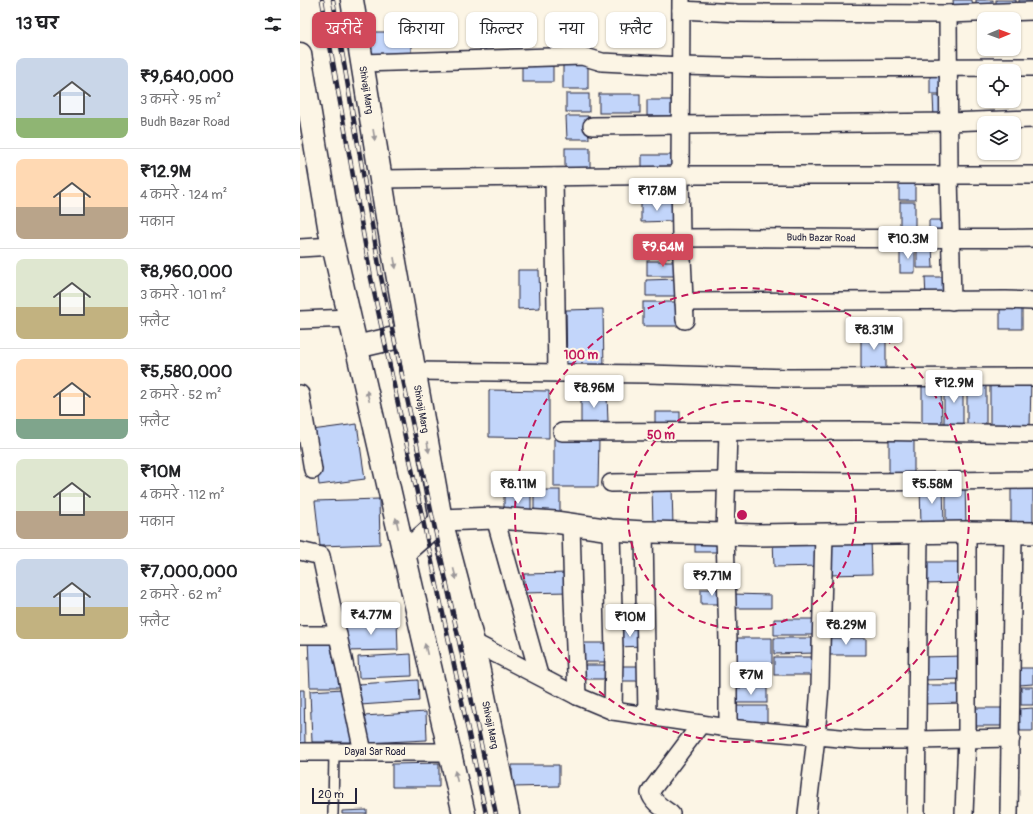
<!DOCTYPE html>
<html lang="hi">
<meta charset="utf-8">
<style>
:root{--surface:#fff;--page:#f6f6f6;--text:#202124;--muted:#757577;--line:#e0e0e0;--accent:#d1495b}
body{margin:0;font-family:Pangolin,"Playpen Sans Deva",sans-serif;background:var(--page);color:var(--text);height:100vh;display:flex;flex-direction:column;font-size:15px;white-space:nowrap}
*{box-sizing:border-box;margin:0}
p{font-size:13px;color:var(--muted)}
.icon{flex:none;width:22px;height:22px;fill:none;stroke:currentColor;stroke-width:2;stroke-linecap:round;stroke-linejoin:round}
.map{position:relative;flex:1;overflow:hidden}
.sheet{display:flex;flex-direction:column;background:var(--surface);width:300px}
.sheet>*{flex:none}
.banner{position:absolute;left:12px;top:12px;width:380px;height:36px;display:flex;gap:8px}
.needle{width:26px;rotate:89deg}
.tools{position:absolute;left:677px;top:12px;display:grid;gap:8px}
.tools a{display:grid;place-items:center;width:44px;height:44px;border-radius:8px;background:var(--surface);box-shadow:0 1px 3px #0004;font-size:20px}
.scale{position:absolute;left:12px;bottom:10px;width:45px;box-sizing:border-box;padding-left:4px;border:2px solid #22223b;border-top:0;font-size:11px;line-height:14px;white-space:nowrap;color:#22223b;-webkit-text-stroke:3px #fcf5e5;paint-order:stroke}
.price{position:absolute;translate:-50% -34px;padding:0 9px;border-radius:4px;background:#fff;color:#222;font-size:13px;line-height:26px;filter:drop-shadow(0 1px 2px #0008)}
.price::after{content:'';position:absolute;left:50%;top:24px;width:12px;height:9px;margin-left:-6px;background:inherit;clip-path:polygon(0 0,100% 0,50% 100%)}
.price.on{background:var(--accent);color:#fff}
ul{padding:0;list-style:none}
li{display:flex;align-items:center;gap:12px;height:100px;padding:0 16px}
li+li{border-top:1px solid var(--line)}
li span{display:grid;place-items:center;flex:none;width:112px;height:80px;border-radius:8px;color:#555}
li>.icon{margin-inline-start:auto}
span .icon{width:48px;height:48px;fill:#fffc;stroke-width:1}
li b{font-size:17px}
h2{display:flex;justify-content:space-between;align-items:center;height:48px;padding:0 16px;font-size:17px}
.chip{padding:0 14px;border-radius:8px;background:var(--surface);box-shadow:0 1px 3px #0004;font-size:14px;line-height:36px}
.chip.on{background:var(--accent);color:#fff}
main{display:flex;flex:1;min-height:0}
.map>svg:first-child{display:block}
</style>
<main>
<section class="sheet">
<h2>13 घर<svg class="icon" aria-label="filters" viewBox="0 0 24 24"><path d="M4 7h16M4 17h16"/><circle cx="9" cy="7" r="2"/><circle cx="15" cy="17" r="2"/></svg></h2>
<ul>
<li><span style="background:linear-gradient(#c9d6e8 75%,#8fb573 0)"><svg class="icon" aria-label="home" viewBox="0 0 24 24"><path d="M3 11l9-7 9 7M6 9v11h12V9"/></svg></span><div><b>₹9,640,000</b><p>3 कमरे · 95 m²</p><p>Budh Bazar Road</p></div></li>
<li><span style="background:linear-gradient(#ffd9b3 60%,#b9a48a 0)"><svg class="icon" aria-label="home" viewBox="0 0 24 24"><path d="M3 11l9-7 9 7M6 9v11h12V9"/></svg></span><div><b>₹12.9M</b><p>4 कमरे · 124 m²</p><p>मकान</p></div></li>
<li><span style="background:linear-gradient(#dfe7d0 60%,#c2b280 0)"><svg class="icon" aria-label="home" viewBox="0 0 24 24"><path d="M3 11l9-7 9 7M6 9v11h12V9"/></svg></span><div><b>₹8,960,000</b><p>3 कमरे · 101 m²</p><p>फ़्लैट</p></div></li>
<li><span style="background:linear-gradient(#ffd9b3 75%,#7fa58c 0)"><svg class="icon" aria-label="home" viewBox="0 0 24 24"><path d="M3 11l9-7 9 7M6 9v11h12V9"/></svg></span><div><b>₹5,580,000</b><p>2 कमरे · 52 m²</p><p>फ़्लैट</p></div></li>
<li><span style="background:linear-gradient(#dfe7d0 65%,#b9a48a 0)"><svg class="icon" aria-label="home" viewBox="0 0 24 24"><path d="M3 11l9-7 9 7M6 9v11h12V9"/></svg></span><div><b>₹10M</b><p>4 कमरे · 112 m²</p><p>मकान</p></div></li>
<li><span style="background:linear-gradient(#c9d6e8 60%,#c2b280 0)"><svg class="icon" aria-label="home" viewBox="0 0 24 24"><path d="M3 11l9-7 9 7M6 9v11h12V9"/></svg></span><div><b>₹7,000,000</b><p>2 कमरे · 62 m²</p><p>फ़्लैट</p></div></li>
</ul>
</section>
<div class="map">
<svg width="733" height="814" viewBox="0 0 733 814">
<rect width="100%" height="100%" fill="#fcf5e5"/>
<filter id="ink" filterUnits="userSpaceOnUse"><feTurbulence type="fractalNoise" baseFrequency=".025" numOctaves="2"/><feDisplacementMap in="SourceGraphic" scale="8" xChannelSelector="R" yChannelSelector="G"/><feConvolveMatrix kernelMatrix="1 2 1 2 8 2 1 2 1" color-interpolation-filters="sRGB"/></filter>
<g filter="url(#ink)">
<g fill="#c2d5fa" stroke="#22223b">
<path d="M653,0H672L673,11H654Z"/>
<rect x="676" y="0" width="17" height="9"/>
<rect x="696" y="0" width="20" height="11"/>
<rect x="719" y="0" width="14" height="10"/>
<rect x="65" y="32" width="46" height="24"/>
<rect x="222" y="63" width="31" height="19"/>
<rect x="263" y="64" width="25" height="25"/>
<rect x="630" y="73" width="15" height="21"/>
<rect x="266" y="94" width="23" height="18"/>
<rect x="299" y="94" width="41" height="19"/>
<path d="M633,96H648V118H634Z"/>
<rect x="347" y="100" width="29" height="16"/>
<path d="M266,116H288L289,139H267Z"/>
<rect x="265" y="148" width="25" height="27"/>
<rect x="342" y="155" width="34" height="19"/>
<rect x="599" y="177" width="16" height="23"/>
<rect x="342" y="178" width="34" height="14"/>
<path d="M373,201V221L341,222V202Z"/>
<rect x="600" y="202" width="15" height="32"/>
<path d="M629,220H647L648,233H629Z"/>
<path d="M378,239L379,257H349V240Z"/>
<path d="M617,244H632L633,268H617Z"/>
<rect x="600" y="246" width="15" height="27"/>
<rect x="347" y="261" width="32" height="15"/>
<path d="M218,270H239L240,308L218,309Z"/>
<path d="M625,277H649L650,298H626Z"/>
<path d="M377,279V296H346V280Z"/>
<rect x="343" y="302" width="36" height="24"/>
<rect x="700" y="306" width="22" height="23"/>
<path d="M303,309L304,370L267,371L266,310Z"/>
<rect x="561" y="332" width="25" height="38"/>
<path d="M690,379H731L730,428H690Z"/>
<rect x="644" y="382" width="19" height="44"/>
<rect x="667" y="382" width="19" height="44"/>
<path d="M622,383H641L642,427H622Z"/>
<path d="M189,390L249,391V438L189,437Z"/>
<path d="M281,396H307L308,422L281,423Z"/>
<rect x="355" y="412" width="25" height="18"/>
<path d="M57,424L65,479L19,485L12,430Z"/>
<path d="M614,437V477L589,478V438Z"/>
<path d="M254,439H299L298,487H254Z"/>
<path d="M646,484H665L666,526H646Z"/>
<path d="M733,484V526H711V485Z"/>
<path d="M620,485H643L644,525H621Z"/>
<path d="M352,486H372L373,527H353Z"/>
<rect x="234" y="490" width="26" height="26"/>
<rect x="204" y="494" width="27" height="22"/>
<path d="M79,499L80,544L20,546L15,501Z"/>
<rect x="395" y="537" width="29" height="15"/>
<path d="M473,539H521V566L474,567Z"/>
<path d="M571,539L572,574L529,575L528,540Z"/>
<path d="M619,562H667V583L619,584Z"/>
<path d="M423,567V585H400V568Z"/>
<path d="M268,573V592L224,593V574Z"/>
<path d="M401,589H423L424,604H401Z"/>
<path d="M432,594L471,595V608H432Z"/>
<rect x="317" y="604" width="26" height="15"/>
<path d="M474,619H516L517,635H474Z"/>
<path d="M97,620L98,650L44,651V621Z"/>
<path d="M316,629H344V646L316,647Z"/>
<path d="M434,638H472V664H433Z"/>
<path d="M474,638H517V653L474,654Z"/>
<path d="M526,638H566V655H527Z"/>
<path d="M8,639H29L40,687H10Z"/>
<path d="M278,643H311L312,662H278Z"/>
<path d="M111,654L112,676L59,678L58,657Z"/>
<path d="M664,656V679L622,680V657Z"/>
<rect x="474" y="657" width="42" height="18"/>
<path d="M278,665H309L310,679H278Z"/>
<rect x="315" y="666" width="30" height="15"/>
<path d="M719,668H733V684L719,685Z"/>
<path d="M118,680L119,701L60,705L59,684Z"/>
<path d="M621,685H664V703L622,704Z"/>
<rect x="721" y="687" width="12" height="18"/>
<rect x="435" y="688" width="32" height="15"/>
<path d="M43,689L56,742H12L10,691Z"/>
<path d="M0,690H4L5,743H0Z"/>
<path d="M434,706H467V723L435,724Z"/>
<path d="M672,708H706V726H673Z"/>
<path d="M733,708V731H720L719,709Z"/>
<path d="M126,712L127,740L65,743L64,716Z"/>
<path d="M139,763V787H92V764Z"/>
<path d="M212,765H259V786L212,787Z"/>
<path d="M67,810V814H42V811Z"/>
</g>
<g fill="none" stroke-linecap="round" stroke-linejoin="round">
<defs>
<path id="service" d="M33,814L34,752"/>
<g id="minor">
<path d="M381,0L380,175L381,238L385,320"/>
<path d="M381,10L437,13L648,14L733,11"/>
<path d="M648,14L649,175L652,301"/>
<path d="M62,63L282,56L302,62L381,66L470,68L733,67"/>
<path d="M292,126L649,122L733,119"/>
<path d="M254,177L257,373"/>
<path d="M81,179L387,175H733"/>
<path d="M381,238C499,237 616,240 733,238"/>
<path d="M0,248L33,246"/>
<path d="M384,302L706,300L733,301"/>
<path d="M0,320L50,318"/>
<path d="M115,371L348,374L489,378L733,377"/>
<path d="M0,394L13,470"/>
<path d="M262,432L563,431L733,434"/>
<path d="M311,483L427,481L570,482L733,480"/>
<path d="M195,518L239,675"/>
<path d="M271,524L273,598L277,696"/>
<path d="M311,530L314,653L313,711"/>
<path d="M344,532L347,716"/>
<path d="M0,551L21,556L63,752"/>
<path d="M0,635H38"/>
<path d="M173,642L277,696L313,711L428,728L562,740H617L711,738"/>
<path d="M428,728V641L425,534L428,432"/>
<path d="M0,752H150"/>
<path d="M371,814C363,808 353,803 350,793L353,788L401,724"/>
<path d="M507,814L516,737L520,686L524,534"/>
<path d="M616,814L619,532"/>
<path d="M664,814L667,738V532"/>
<path d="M709,814L713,533"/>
</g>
<path id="tertiary" d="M104,553L141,520L195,518L255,522L311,530L344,532H352L457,535L667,532L733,533"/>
<g id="secondary">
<path d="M52,0L87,217L141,520L173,642L208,814"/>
<path d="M0,54L30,232L164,814"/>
<path d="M56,347L108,335"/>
</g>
</defs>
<use href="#service" stroke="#22223b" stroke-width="12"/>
<use href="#minor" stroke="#22223b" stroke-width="20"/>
<use href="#tertiary" stroke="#22223b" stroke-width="24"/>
<use href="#secondary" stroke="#22223b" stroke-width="25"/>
<use href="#service" stroke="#fcf5e5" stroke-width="9"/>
<use href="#minor" stroke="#fcf5e5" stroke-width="17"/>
<use href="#tertiary" stroke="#fcf5e5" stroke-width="21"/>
<use href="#secondary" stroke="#fcf5e5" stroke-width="22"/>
<defs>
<g id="rail">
<path d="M22,0L71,278L186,814"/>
<path d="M33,0L81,277L196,814"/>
</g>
</defs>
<use href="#rail" stroke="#22223b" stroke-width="4.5"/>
<use href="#rail" stroke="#fcf5e5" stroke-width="3" stroke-dasharray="9" stroke-linecap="butt"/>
</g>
<defs><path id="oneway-solid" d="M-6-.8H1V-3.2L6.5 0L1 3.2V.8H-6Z"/></defs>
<g fill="#9a9698">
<use href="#oneway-solid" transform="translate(74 135) rotate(81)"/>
<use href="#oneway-solid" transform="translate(95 263) rotate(80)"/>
<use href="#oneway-solid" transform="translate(68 396) rotate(-103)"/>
<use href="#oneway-solid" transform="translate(128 447) rotate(80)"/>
<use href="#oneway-solid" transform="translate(97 523) rotate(-103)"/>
<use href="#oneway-solid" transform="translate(155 574) rotate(75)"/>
<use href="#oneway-solid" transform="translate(126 649) rotate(-103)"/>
<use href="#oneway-solid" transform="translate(156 776) rotate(-103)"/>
</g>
</g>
<g fill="none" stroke="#c2185b" stroke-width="2" stroke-dasharray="7 5">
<circle cx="442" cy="515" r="114"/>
<circle cx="442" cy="515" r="227"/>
</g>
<g text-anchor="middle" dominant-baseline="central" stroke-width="4" stroke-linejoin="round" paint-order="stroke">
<g font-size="10" fill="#22223b" stroke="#fcf5e5">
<text transform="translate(66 90) rotate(81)">Shivaji Marg</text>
<text transform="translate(521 238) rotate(1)">Budh Bazar Road</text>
<text transform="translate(121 409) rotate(80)">Shivaji Marg</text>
<text transform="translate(190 725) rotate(78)">Shivaji Marg</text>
<text x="75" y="752">Dayal Sar Road</text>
</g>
</g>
<circle cx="442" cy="515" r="6" fill="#c2185b" stroke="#fcf5e5" stroke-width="2"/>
<g font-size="12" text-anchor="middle" font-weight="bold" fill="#c2185b" stroke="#fcf5e5" stroke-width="4" stroke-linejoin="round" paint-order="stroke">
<text x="281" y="359">100 m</text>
<text x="361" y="439">50 m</text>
</g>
</svg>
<div class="tools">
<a><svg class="needle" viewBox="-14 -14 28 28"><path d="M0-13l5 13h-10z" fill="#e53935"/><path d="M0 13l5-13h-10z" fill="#757577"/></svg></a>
<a><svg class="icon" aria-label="locate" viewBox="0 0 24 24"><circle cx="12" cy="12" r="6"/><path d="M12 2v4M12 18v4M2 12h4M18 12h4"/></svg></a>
<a><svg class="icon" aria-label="layers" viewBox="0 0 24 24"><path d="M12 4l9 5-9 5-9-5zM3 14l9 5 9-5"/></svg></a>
</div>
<div class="scale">20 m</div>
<b class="price" style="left:357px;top:212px">₹17.8M</b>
<b class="price" style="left:608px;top:260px">₹10.3M</b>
<b class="price on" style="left:363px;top:268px">₹9.64M</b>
<b class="price" style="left:574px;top:351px">₹8.31M</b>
<b class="price" style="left:654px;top:404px">₹12.9M</b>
<b class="price" style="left:294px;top:409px">₹8.96M</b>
<b class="price" style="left:218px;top:505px">₹8.11M</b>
<b class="price" style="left:632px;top:505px">₹5.58M</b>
<b class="price" style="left:412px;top:597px">₹9.71M</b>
<b class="price" style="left:71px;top:636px">₹4.77M</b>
<b class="price" style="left:330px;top:638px">₹10M</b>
<b class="price" style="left:546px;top:646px">₹8.29M</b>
<b class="price" style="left:451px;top:696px">₹7M</b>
<div class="banner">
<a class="chip on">खरीदें</a>
<a class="chip">किराया</a>
<a class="chip">फ़िल्टर</a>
<a class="chip">नया</a>
<a class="chip">फ़्लैट</a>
</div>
</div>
</main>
